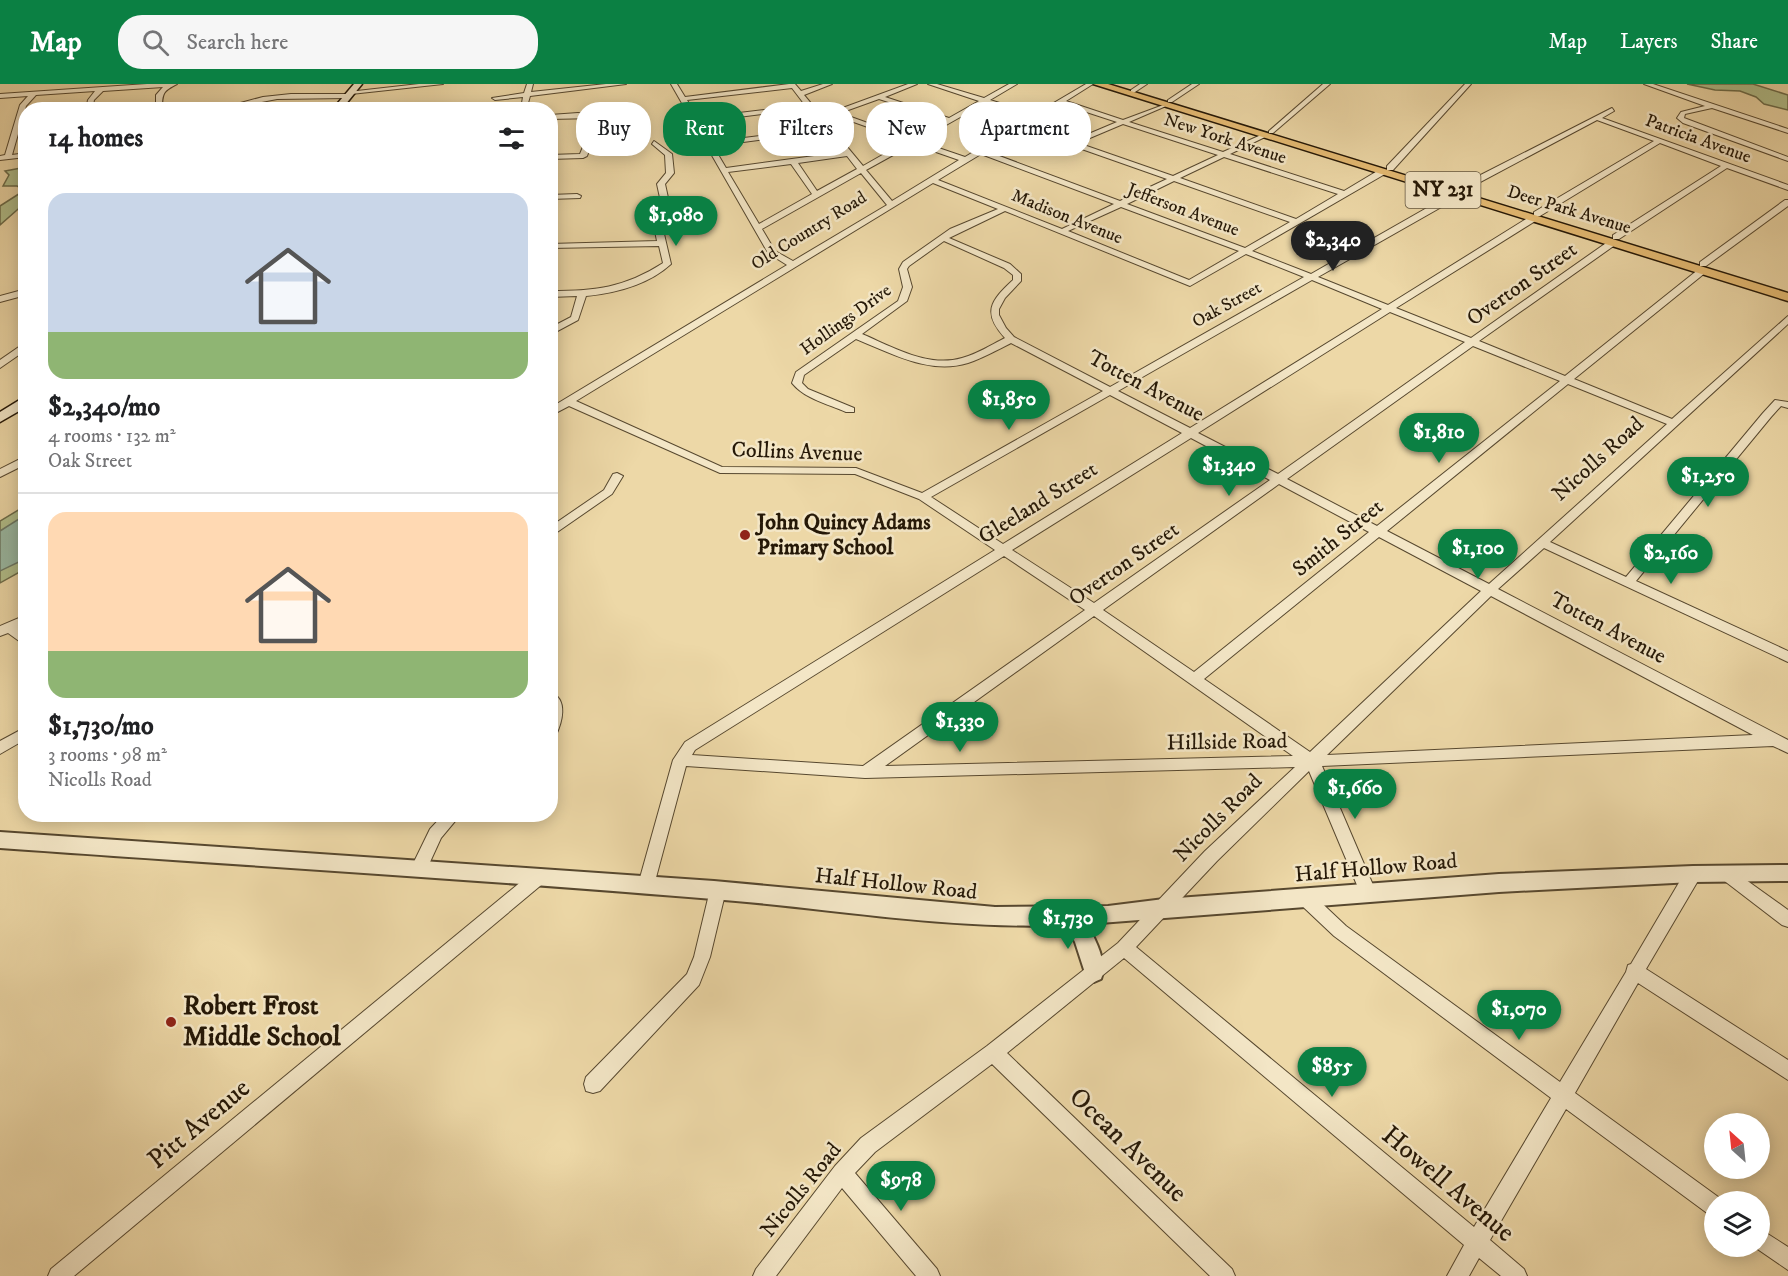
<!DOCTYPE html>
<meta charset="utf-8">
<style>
:root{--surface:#fff;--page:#f6f6f6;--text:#202124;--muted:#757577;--line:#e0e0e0;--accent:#0b8043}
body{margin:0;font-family:"IM FELL DW Pica",serif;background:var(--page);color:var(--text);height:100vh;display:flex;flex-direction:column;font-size:22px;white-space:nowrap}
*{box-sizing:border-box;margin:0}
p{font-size:20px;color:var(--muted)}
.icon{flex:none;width:33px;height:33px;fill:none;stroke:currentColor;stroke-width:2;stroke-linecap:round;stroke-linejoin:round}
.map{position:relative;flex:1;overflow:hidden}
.details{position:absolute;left:18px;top:18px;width:540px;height:720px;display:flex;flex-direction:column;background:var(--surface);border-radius:24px;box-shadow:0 3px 15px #0003}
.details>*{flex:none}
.guide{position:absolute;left:576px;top:18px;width:570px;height:54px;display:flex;gap:12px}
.needle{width:39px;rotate:333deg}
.tools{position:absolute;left:1704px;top:1029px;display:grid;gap:12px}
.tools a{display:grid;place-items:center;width:66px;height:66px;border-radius:50%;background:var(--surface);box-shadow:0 3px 15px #0003;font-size:30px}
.price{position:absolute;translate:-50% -51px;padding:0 14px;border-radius:21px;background:var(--accent);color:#fff;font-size:20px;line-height:39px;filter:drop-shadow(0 2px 3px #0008)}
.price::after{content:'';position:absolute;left:50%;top:36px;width:18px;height:14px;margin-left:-9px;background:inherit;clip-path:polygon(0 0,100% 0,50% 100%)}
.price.current{background:#222;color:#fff}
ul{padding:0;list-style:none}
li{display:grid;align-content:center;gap:12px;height:318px;padding:0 30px}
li+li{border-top:2px solid var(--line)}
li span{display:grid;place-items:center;height:186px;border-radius:18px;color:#555}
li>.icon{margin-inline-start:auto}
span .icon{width:108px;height:108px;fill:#fffc;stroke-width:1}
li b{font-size:26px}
h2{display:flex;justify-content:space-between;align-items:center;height:72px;padding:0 30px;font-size:26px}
.pill{padding:0 21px;border-radius:24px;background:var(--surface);box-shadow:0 3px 15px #0003;font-size:21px;line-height:54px}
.pill.current{background:var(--accent);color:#fff}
header{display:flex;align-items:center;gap:36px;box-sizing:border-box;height:84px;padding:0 30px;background:var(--accent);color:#fff}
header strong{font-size:28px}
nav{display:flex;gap:33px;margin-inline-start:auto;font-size:21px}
.search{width:420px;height:54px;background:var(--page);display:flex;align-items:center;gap:15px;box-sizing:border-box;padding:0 21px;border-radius:24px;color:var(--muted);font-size:22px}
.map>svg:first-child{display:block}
</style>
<header>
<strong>Map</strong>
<div class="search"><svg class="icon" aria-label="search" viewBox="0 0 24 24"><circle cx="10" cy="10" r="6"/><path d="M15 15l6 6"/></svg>Search here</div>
<nav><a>Map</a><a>Layers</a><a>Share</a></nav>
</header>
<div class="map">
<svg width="1788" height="1192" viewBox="0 0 1788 1192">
<rect width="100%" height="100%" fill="#edd8a7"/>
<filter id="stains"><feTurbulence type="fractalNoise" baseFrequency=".00333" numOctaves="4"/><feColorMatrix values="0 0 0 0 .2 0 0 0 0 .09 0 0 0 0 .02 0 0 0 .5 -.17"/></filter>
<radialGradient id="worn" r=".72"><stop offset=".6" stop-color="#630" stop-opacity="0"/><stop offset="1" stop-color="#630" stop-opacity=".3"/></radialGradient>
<g fill="#b2c08c" stroke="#6c6c4a" stroke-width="1.5">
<path d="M1687,0H1753L1788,11V26L1764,20L1756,13L1740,7L1715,6Z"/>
<path d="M21,84L25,85V119L0,141V122L25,106L17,102H3L9,91L5,87Z"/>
<path d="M25,422V485L0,499V437Z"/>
</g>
<path fill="#99baa5" stroke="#6b7966" stroke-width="1.5" d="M25,431V475L0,487V447Z"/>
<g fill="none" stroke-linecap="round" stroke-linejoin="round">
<defs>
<g id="minor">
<path d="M147,0H177C163,7 162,9 162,26H156V11L163,3L103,7L94,16L92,26H86L88,16L95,7L36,11L26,22L12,71L26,69V73L0,76V72L5,71L20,21L28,12L0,14V10Z"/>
<path d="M419,0H443L351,10L348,8Z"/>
<path d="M527,0H533L531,8L606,0H626L530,12L528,19L530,26H524L522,19L523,13L495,16L492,14L524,9Z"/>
<path d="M671,0H677L685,13L789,0H795L801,7L823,0H832L804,11L863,82L907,57L834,31H829V29L908,0H917L885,13L949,34L979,17L928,0H937L984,14L1009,0H1017L990,16L1035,30L1086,0H1093L1066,17L1123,36L1166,20V22L1129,38L1223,68L1261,51H1265V53L1230,70L1344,107L1379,86H1385V90L1252,167L1311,190L1446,113L1463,100L1612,24L1614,27L1602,34L1788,101V106L1727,84L1619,155H1613V151L1721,82L1660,59L1540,132H1534V128L1654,57L1597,36L1469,104L1452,117L1318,193L1388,221L1531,132H1537V136L1396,224L1471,254L1609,157H1615V161L1479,257L1565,292L1699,185H1705V189L1574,295L1672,335L1788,232V240L1550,458L1626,493L1763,329L1775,316L1788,318V324L1781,322L1771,333L1636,497L1788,567V578L1544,464L1498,505L1788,656V669L1773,662L1322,682L1376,808L1374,813L1368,815L1362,813L1309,687L1217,777L1136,863L1474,1143L1551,1014L1334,852L1299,819L1297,814L1299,809L1305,807L1311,809L1346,842L1560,998L1626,888L1628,881L1631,880L1687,785L1693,783L1699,785L1701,790L1699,795L1646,885L1788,976V996L1638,899L1575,1009L1721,1115L1722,1118H1714V1132L1707,1129L1566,1025L1490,1156L1524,1185L1527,1192H1501L1479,1174L1469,1192H1447L1464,1161L1124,874L1007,969L1232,1185L1235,1192H1210L992,980L875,1068L855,1089L937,1185L940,1192H916L842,1104L776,1192H753L756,1185L835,1082L861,1054L987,962L1118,859L1205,767L1295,683L865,694L686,682L654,801L652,806L646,808L640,806L638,801L673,676L685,658L995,466L919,415L855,390L720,389L569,322L550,332V324L787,181L768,169ZM792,4L805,21L697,34L687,16ZM879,15L944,36L912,55L840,29ZM985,19L1031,33L965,73L918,57ZM1062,20L1117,38L1072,57L1027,41ZM808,24L824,44L711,58L699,38ZM1123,40L1218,71L1173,92L1078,59ZM1022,44L1167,95L1120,117L986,67ZM827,47L844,68L726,84L713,62ZM913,60L959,76L892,117L866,86ZM981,70L1114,120L1062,145L938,96ZM847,72L857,85L817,107L798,79ZM1224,73L1338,110L1296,135L1180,94ZM791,80L812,110L759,140L728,88ZM861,89L887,121L793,177L775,167L762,145ZM1174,97L1290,138L1245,164L1127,120ZM933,99L998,125L950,145L903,178L899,185L903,203L898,217L796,288L792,299C805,315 828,320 846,328H854V324L808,305L802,299L804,291L856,255C891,269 929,291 968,279C983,274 997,266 1011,259L1103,307L922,409L856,384L722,383L576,317ZM1121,123L1239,167L1189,196L1068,147ZM1005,127L1190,202L1246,170L1304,193L1110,303L1014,253L1006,244L999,231V225L1005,214L1021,197V190L1010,180L949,154ZM944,157L1004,184L1013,191V196C990,217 982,229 1005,254C991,261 977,270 962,274C928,284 893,263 862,250L907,217L912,203L907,185L909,182ZM1312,196L1382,225L1190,344L1118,307ZM1390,228L1465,258L1278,390L1198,349ZM1473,262L1560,297L1377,442L1287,395ZM1568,300L1667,340L1489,500L1387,447ZM1110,311L1182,349L1003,460L931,413ZM1191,354L1270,396L1094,519L1012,466ZM1279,400L1369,448L1194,588L1103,526ZM1379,453L1481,507L1310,668L1204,595ZM1004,472L1085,526L863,682L692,671L695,666ZM1491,512L1753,651L1327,671ZM1094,532L1293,672L885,682Z"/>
<path d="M1140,0H1147L1135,8H1131V6Z"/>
<path d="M1192,0H1199L1172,18H1168V16Z"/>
<path d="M1323,0H1330L1273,49H1269V47Z"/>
<path d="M1465,0H1471L1393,86H1387V82Z"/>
<path d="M1644,0H1653L1788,45V49L1712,24L1685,30L1684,34L1788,73V77L1683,39L1677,34L1681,28L1705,22Z"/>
<path d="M291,10H347L350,12L347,14L277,15L236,23L233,21L263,13Z"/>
<path d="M578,29L602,32L587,72L583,74L550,75V71L580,70L595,34L550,35V31Z"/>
<path d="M654,57L672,70L674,89L665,100L670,123L661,137L671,180C648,201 616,209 586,212L578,236L550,251V244L571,233L577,212L550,213V207C595,207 624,204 663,179L659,162L550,164V160L657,157L653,137L662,123L657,100L666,89L665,71L652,60Z"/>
<path d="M577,110L581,112L580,114L550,115V111Z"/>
<path d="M1785,116H1788V122L1706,182H1700V178Z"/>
<path d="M26,205V211L0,218V212Z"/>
<path d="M26,258V266L0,284V276Z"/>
<path d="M26,372V380L0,393V385Z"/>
<path d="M617,389L623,392L612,410L550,453V443L604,406L613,390Z"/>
<path d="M26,531V540L18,544L26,550V562L8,549L0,552V542Z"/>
<path d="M550,608C569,615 562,639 555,653L550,654Z"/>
<path d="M26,643V655L0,670V657Z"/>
<path d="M444,730H461L441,754L425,789L419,791L413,789L411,784L430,745Z"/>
<path d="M1728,783L1788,826V843L1782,841L1722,795L1720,790L1722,785Z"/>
<path d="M540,785L546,787L548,792L546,797L74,1192H48L51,1185L534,787Z"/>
<path d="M718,799L724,801L726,806L710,873L699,901L600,1007L593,1009L586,1007L584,1000L586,993L687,890L694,873L710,806L712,801Z"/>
<path d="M1760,1145L1788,1163V1186L1753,1162H1760Z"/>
</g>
<path id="tertiary" d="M0,748L714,797L995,823L1108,822L1164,815L1499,790L1693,782L1788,781V797L1693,798L1499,808L1087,840C1095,855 1108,879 1101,895L1094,898L1087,895L1075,858L1066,841C948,846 830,824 713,815C475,795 238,781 0,764Z"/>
<g id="secondary">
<path d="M354,0H362L341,26H332Z"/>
<path d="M26,312V323L0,338V328Z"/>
</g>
<path id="primary" d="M1093,0H1108L1788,209V217Z"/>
</defs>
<use href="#minor" stroke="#57482f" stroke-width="2"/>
<use href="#tertiary" stroke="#57482f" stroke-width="4"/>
<use href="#secondary" stroke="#251807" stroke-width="3"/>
<use href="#primary" stroke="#251807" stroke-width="3"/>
<use href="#minor" fill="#f3e6c6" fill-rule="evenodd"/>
<use href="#tertiary" fill="#f3e6c6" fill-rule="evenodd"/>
<use href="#secondary" fill="#f3e6c6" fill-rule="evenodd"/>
<use href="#primary" fill="#e6bc74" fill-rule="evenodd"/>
</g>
<g fill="#8f2418" stroke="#f3e6c6" stroke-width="2">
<circle cx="745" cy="451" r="6"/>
<circle cx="171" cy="938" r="6"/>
</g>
<g text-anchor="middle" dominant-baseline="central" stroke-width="5" stroke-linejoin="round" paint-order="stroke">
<g font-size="18" fill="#251807" stroke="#f3e6c6">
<text transform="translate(1225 55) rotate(18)">New York Avenue</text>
<text transform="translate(1698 55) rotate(20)">Patricia Avenue</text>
<text transform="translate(1183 126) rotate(21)">Jefferson Avenue</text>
<text transform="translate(1569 126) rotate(17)">Deer Park Avenue</text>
<text transform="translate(1067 133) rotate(22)">Madison Avenue</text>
<text transform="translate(809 147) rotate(-32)">Old Country Road</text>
<text transform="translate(1227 221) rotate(-29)">Oak Street</text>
<text transform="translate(846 236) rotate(-36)">Hollings Drive</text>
</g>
<rect fill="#f3e6c6" stroke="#635640" stroke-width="1.5" x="1405.5" y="88" width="75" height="36" rx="4.5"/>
<g font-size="21" font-weight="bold" fill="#251807">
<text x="1443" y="106">NY 231</text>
</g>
<g font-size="22" fill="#251807" stroke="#f3e6c6">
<text transform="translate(1522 200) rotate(-35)">Overton Street</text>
<text transform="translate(1146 302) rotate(28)">Totten Avenue</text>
<text transform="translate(797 368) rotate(2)">Collins Avenue</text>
<text transform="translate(1598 375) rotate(-42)">Nicolls Road</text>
<text transform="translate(1038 419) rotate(-32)">Gleeland Street</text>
<text transform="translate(1338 454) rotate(-39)">Smith Street</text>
<text transform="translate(1124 480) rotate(-35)">Overton Street</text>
<text transform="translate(1608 544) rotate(28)">Totten Avenue</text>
<text transform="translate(1227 658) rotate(-1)">Hillside Road</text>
<text transform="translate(1218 734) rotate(-45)">Nicolls Road</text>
<text transform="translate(1376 784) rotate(-5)">Half Hollow Road</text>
<text transform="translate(896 800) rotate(6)">Half Hollow Road</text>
<text transform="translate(801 1106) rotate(-51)">Nicolls Road</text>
</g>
<g font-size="22" font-weight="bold" fill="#251807" stroke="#f3e6c6" text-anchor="start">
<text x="757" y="438">John Quincy Adams<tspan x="757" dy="25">Primary School</tspan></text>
</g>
<g font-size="27" font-weight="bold" fill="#251807" stroke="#f3e6c6" text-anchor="start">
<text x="183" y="922">Robert Frost<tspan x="183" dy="31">Middle School</tspan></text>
</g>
<g font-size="27" fill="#251807" stroke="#f3e6c6">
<text transform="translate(199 1040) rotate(-40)">Pitt Avenue</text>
<text transform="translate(1128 1061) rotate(44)">Ocean Avenue</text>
<text transform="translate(1448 1100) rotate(40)">Howell Avenue</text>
</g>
</g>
<rect width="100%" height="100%" filter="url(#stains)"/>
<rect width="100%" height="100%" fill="url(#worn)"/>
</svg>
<div class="tools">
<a><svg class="needle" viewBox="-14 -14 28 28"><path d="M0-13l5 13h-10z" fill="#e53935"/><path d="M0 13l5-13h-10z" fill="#757577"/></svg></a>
<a><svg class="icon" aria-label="layers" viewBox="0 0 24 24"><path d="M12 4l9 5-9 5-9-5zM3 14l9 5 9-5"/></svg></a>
</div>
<b class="price" style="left:676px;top:163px">$1,080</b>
<b class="price current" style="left:1333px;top:188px">$2,340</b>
<b class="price" style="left:1009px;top:347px">$1,850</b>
<b class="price" style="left:1439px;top:380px">$1,810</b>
<b class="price" style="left:1229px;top:413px">$1,340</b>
<b class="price" style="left:1708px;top:424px">$1,250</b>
<b class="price" style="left:1478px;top:496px">$1,100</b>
<b class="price" style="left:1671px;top:501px">$2,160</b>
<b class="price" style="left:960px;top:669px">$1,330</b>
<b class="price" style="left:1355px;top:736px">$1,660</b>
<b class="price" style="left:1068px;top:866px">$1,730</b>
<b class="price" style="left:1519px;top:957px">$1,070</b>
<b class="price" style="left:1332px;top:1014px">$855</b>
<b class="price" style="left:901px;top:1128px">$978</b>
<div class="guide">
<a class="pill">Buy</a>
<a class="pill current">Rent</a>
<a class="pill">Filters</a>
<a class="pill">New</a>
<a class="pill">Apartment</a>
</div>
<section class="details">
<h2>14 homes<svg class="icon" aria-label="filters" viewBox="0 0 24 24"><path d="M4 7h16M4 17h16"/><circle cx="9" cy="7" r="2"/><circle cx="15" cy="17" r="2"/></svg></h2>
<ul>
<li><span style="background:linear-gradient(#c9d6e8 75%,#8fb573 0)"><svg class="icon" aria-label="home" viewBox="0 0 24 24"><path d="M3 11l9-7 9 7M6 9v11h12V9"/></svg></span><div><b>$2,340/mo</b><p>4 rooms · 132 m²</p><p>Oak Street</p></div></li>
<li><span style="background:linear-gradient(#ffd9b3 75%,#8fb573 0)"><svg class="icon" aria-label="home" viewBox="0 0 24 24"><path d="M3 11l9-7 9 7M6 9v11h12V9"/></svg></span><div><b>$1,730/mo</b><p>3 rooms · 98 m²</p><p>Nicolls Road</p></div></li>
</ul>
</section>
</div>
